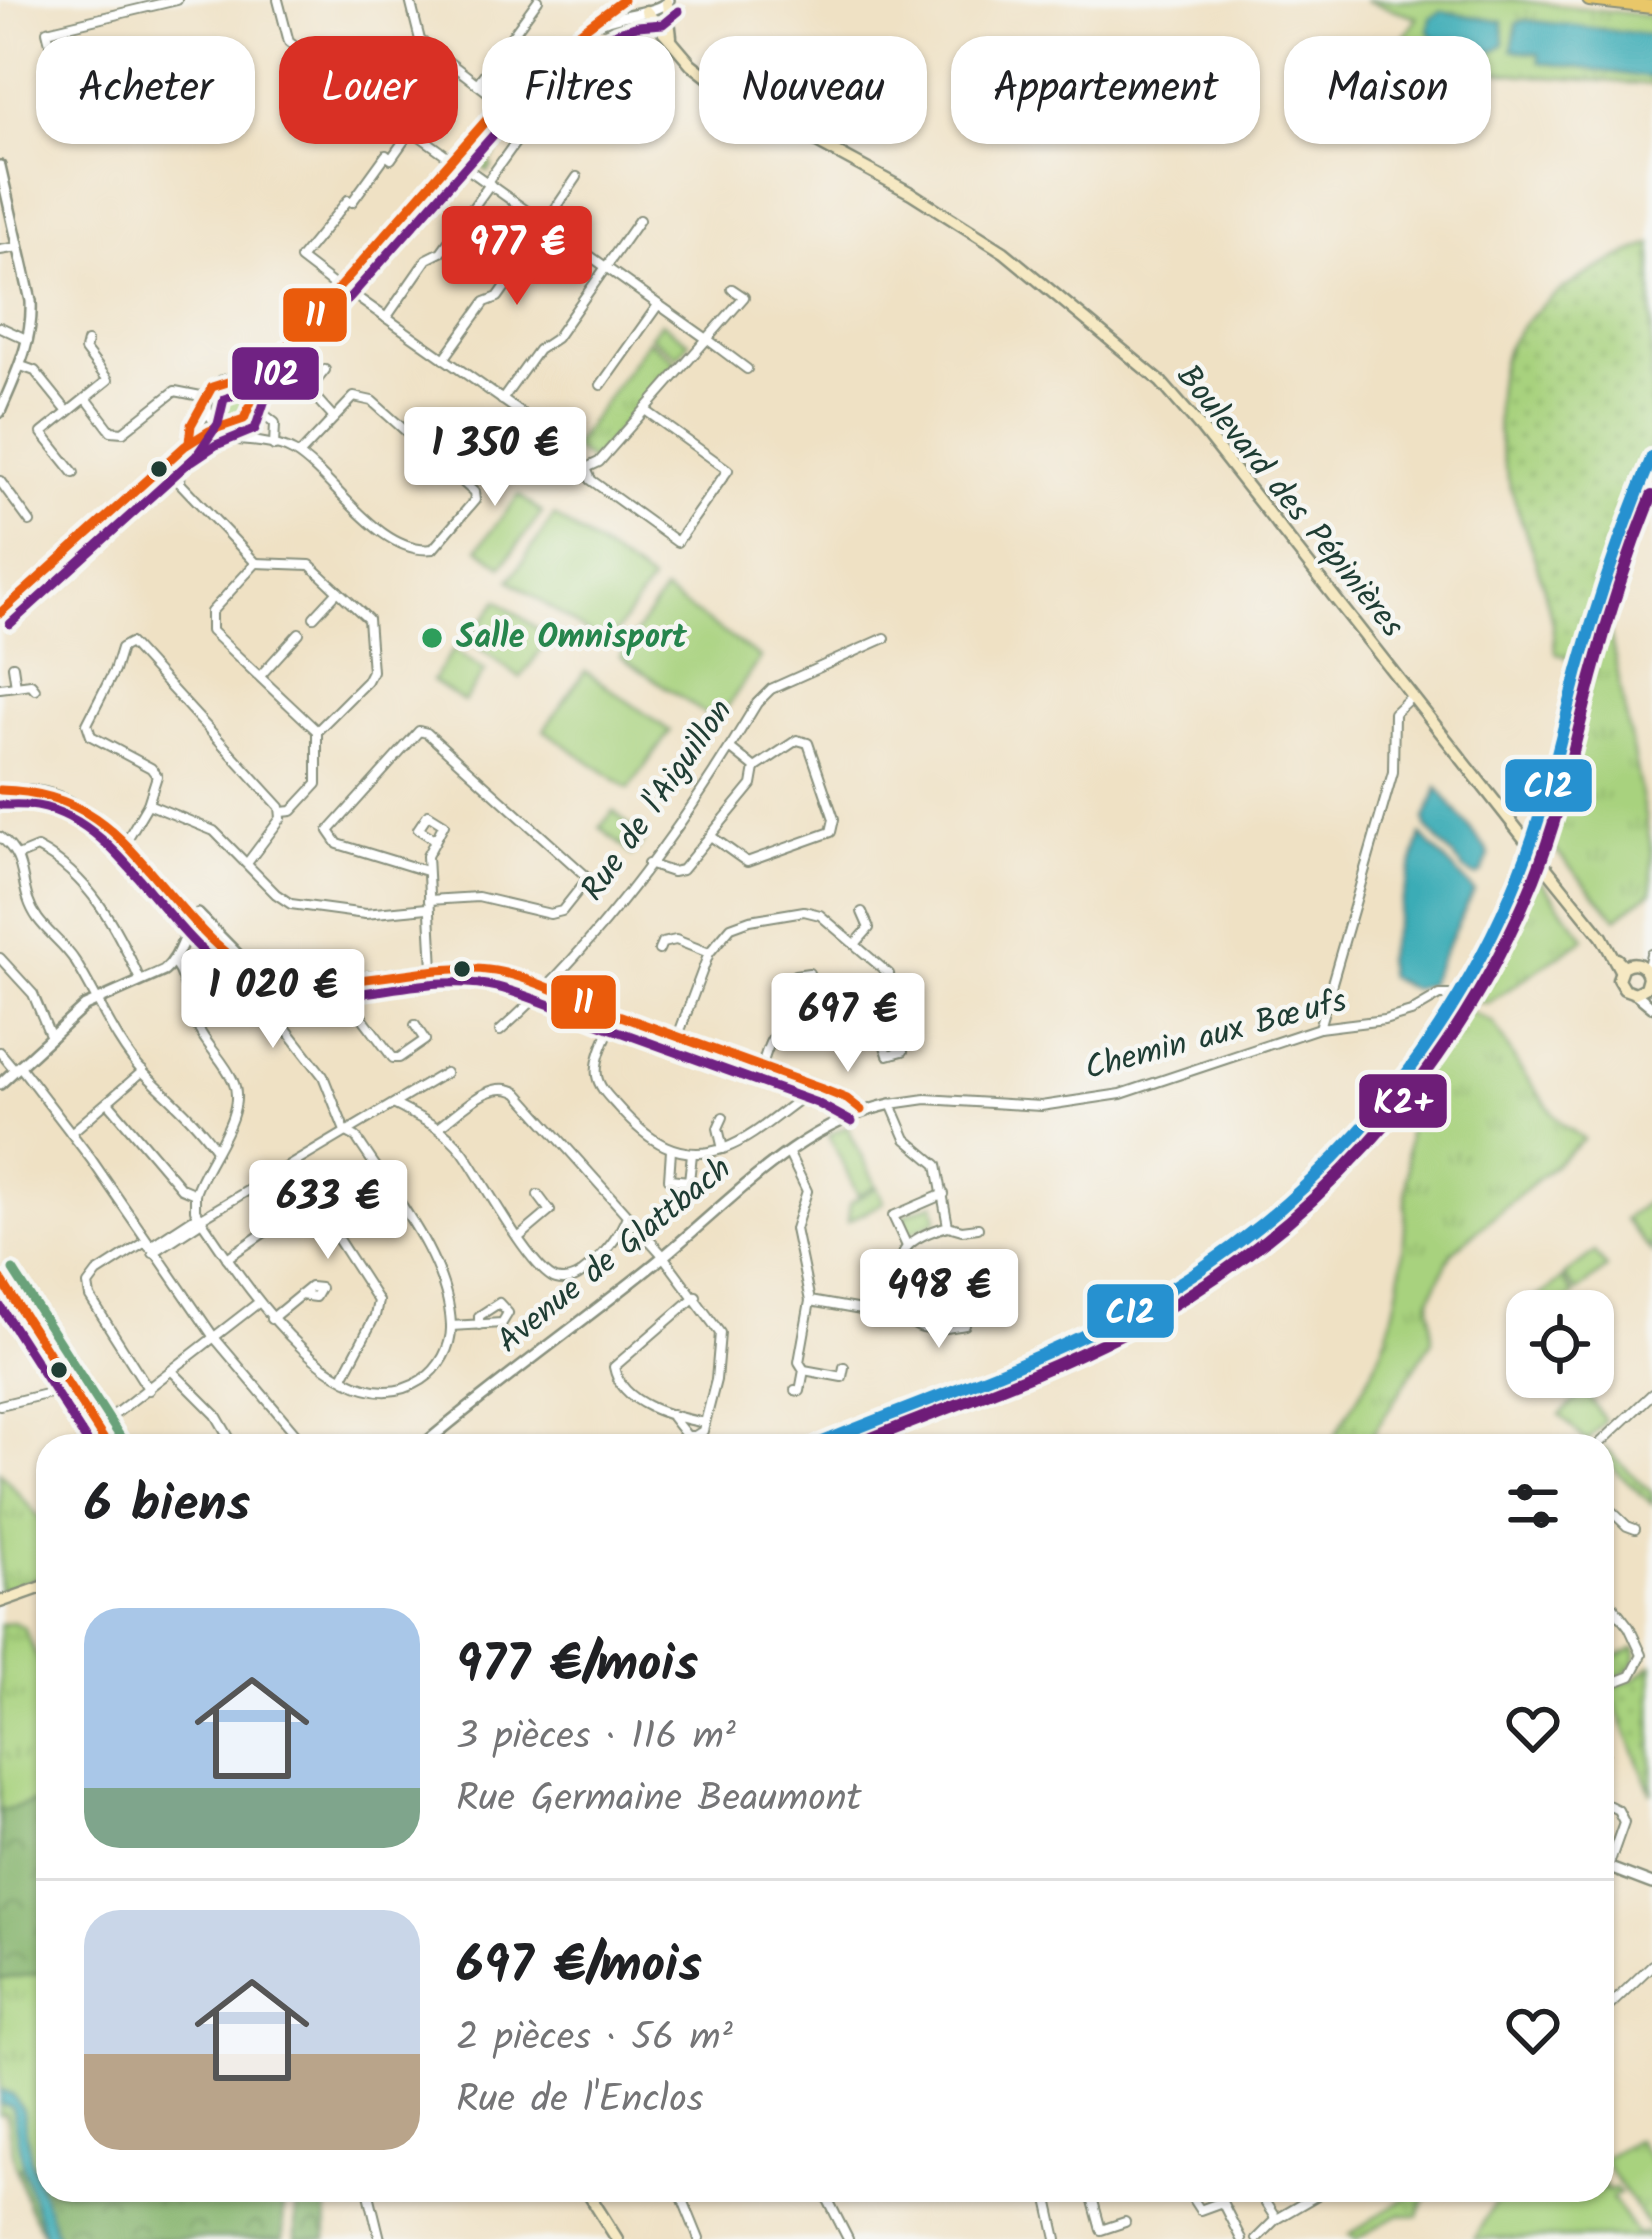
<!DOCTYPE html>
<html lang="fr">
<meta charset="utf-8">
<style>
:root{--surface:#fff;--page:#f2f2f2;--text:#202124;--muted:#757577;--line:#e0e0e0;--accent:#d93025}
body{margin:0;font-family:Kalam,sans-serif;background:var(--page);color:var(--text);height:100vh;display:flex;flex-direction:column;font-size:45px;white-space:nowrap}
*{box-sizing:border-box;margin:0}
p{font-size:39px;color:var(--muted)}
.icon{flex:none;width:66px;height:66px;fill:none;stroke:currentColor;stroke-width:2;stroke-linecap:round;stroke-linejoin:round}
.map{position:relative;flex:1;overflow:hidden}
.drawer{position:absolute;left:36px;top:1434px;width:1578px;height:768px;display:flex;flex-direction:column;background:var(--surface);border-radius:36px;box-shadow:0 3px 9px #0004}
.drawer>*{flex:none}
.banner{position:absolute;left:36px;top:36px;width:1581px;height:108px;display:flex;gap:24px}
.tools{position:absolute;left:1506px;top:1290px;display:grid;gap:24px}
.tools a{display:grid;place-items:center;width:108px;height:108px;border-radius:24px;background:var(--surface);box-shadow:0 3px 9px #0004;font-size:60px}
.price{position:absolute;translate:-50% -102px;padding:0 27px;border-radius:12px;background:#fff;color:#222;font-size:39px;line-height:78px;filter:drop-shadow(0 3px 6px #0008)}
.price::after{content:'';position:absolute;left:50%;top:72px;width:36px;height:27px;margin-left:-18px;background:inherit;clip-path:polygon(0 0,100% 0,50% 100%)}
.price.selected{background:var(--accent);color:#fff}
ul{padding:0;list-style:none}
li{display:flex;align-items:center;gap:36px;height:300px;padding:0 48px}
li+li{border-top:3px solid var(--line)}
li span{display:grid;place-items:center;flex:none;width:336px;height:240px;border-radius:36px;color:#555}
li>.icon{margin-inline-start:auto}
span .icon{width:144px;height:144px;fill:#fffc;stroke-width:1}
li b{font-size:51px}
h2{display:flex;justify-content:space-between;align-items:center;height:144px;padding:0 48px;font-size:51px}
.tag{padding:0 42px;border-radius:36px;background:var(--surface);box-shadow:0 3px 9px #0004;font-size:42px;line-height:108px}
.tag.selected{background:var(--accent);color:#fff}
.map>svg:first-child{display:block}
</style>
<div class="map">
<svg width="1652" height="2239" viewBox="0 0 1652 2239">
<defs>
<pattern id="grass-tufts" width="24" height="20" patternUnits="userSpaceOnUse" patternTransform="scale(3)"><rect width="24" height="20" fill="#a8d27e"/><path d="M3 7l-1-3M5 7V3M7 7l1-3M15 17l-1-3M17 17v-4M19 17l1-3" fill="none" stroke="#90b56e"/></pattern>
<pattern id="forest-crowns" width="20" height="18" patternUnits="userSpaceOnUse" patternTransform="scale(3)"><rect width="20" height="18" fill="#86b46d"/><path d="M2 6a3 3 0 1 1 6 0M12 15a3 3 0 1 1 6 0" fill="none" stroke="#6d945a"/></pattern>
<pattern id="park-dots" width="8" height="8" patternUnits="userSpaceOnUse" patternTransform="scale(3)"><rect width="8" height="8" fill="#a8d27e"/><path d="M2 2h.1M6 6h.1" fill="none" stroke="#90b56e" stroke-width="1.8" stroke-linecap="round"/></pattern>
</defs>
<rect width="100%" height="100%" fill="#f6f6f2"/>
<filter id="ink" filterUnits="userSpaceOnUse"><feTurbulence type="fractalNoise" baseFrequency=".00833" numOctaves="2"/><feDisplacementMap in="SourceGraphic" scale="24" xChannelSelector="R" yChannelSelector="G"/><feConvolveMatrix kernelMatrix="1 2 1 2 8 2 1 2 1" color-interpolation-filters="sRGB"/></filter>
<filter id="wash" filterUnits="userSpaceOnUse"><feTurbulence type="fractalNoise" baseFrequency=".004" numOctaves="4" result="noise"/><feDisplacementMap in="SourceGraphic" scale="48" xChannelSelector="R" yChannelSelector="G"/><feGaussianBlur stdDeviation="2.7" result="paint"/><feColorMatrix in="noise" values="0 0 0 0 0 0 0 0 0 0 0 0 0 0 0 0 0 1.4 0 .05"/><feComposite in="paint" operator="in"/></filter>
<g filter="url(#wash)">
<rect width="100%" height="100%" fill="#efe1c4"/>
<g fill="url(#grass-tufts)" stroke="#648859" stroke-width="3">
<path d="M1365,0H1513L1652,16V85C1581,78 1460,76 1396,50L1417,17Z"/>
<path d="M506,115L524,127L509,143L505,141L489,162L492,166L488,172L473,156Z"/>
<path d="M661,322L689,342L678,356L650,336Z"/>
<path d="M648,340L676,361L598,455L589,460L572,448Z"/>
<circle cx="228" cy="403" r="16"/>
<path d="M1608,623L1652,852V891L1617,918L1542,836Z"/>
<path d="M1530,867L1585,938L1488,1003L1468,1001L1489,965Z"/>
<path d="M1464,1009L1493,1023L1520,1069L1561,1123L1584,1139L1452,1252L1430,1298L1432,1340L1372,1436L1406,1446H1329C1344,1419 1362,1393 1375,1365C1410,1292 1405,1205 1408,1127L1397,1112Z"/>
<path d="M847,1126L876,1185L858,1196L829,1135Z"/>
<path d="M877,1187L884,1202L848,1221L850,1203Z"/>
<path d="M934,1203L937,1220L907,1235L904,1215Z"/>
<path d="M1585,1391L1605,1421L1587,1442L1560,1415Z"/>
<path d="M1605,1448L1652,1493V1504L1602,1457Z"/>
<path d="M0,1472L48,1528V1573L0,1591Z"/>
<path d="M13,1622L24,1628L48,1683V1799L0,1811V1625Z"/>
<path d="M1635,1648C1639,1665 1630,1671 1615,1678L1614,1674L1609,1675L1604,1661Z"/>
<path d="M48,1972V2163L16,2168L6,2114L0,2115V1979Z"/>
<path d="M1636,2139L1652,2163V2232L1602,2159Z"/>
<path d="M1418,2190H1429L1418,2216L1400,2214L1356,2239L1349,2234Z"/>
</g>
<g fill="url(#forest-crowns)" stroke="#527850" stroke-width="3">
<path d="M48,1799V1972L0,1979V1811Z"/>
<path d="M48,2163V2190H284L283,2239H46L28,2206L16,2168Z"/>
<path d="M297,2190H326L327,2239H296Z"/>
</g>
<g fill="url(#park-dots)" stroke="#648859" stroke-width="3">
<path d="M1652,244V442L1575,661L1555,652C1552,587 1520,528 1504,464C1495,430 1492,377 1509,345C1537,295 1602,264 1652,244Z"/>
<path d="M1652,1665V1794L1608,1688L1635,1679Z"/>
</g>
<g fill="#a8d27e" stroke="#648859" stroke-width="3">
<path d="M519,495L542,513L502,566L478,548Z"/>
<path d="M554,516L651,582L607,646L510,580Z"/>
<path d="M664,592L760,658L717,722L620,656Z"/>
<path d="M498,600L550,638L520,678L469,640Z"/>
<path d="M453,650L485,671L464,702L432,681Z"/>
<path d="M585,671L670,731L629,789L544,730Z"/>
<path d="M614,811L645,840L632,855L600,827Z"/>
<path d="M1652,1198V1253L1625,1219Z"/>
<path d="M1595,1252L1607,1268L1577,1292L1564,1276Z"/>
<path d="M1562,1279L1574,1295L1553,1311H1537L1531,1302Z"/>
<path d="M1602,2183L1609,2192L1615,2188L1619,2193L1612,2198L1638,2236L1645,2232L1648,2237L1474,2239L1502,2190H1602Z"/>
</g>
<g fill="#3bacb6" stroke="#2d7475" stroke-width="3">
<path d="M1442,11L1503,22L1504,44L1493,52L1438,44L1429,31L1431,18Z"/>
<path d="M1525,20L1652,35V78L1539,62V54L1512,50L1517,23Z"/>
<path d="M1438,788L1487,850L1489,855L1482,873L1476,876L1466,871L1426,827L1425,819Z"/>
<path d="M1421,835L1474,891L1428,984L1413,989L1388,977L1385,959Z"/>
<path d="M0,2091L13,2095L23,2110L32,2165L58,2239H47C29,2196 19,2153 12,2107L0,2104Z"/>
</g>
</g>
<g filter="url(#ink)">
<g fill="none" stroke-linecap="round" stroke-linejoin="round">
<defs>
<g id="minor">
<path d="M278,0L289,42L453,160"/>
<path d="M410,0L420,40L502,103"/>
<path d="M477,84L538,0"/>
<path d="M63,96L47,31L177,0"/>
<path d="M383,113L430,48"/>
<path d="M487,182L520,136"/>
<path d="M545,224L577,177"/>
<path d="M0,250L19,247"/>
<path d="M341,286L547,431L580,466L586,468L599,462L707,339L455,160"/>
<path d="M339,289L300,259L348,200L352,202L386,155L391,159L410,132"/>
<path d="M732,289L744,297L707,339L747,369"/>
<path d="M386,318L427,259L441,252L490,184"/>
<path d="M0,327L28,340"/>
<path d="M444,359L485,302L498,297L548,226"/>
<path d="M21,366L35,371L68,412"/>
<path d="M325,370L309,390L334,418"/>
<path d="M601,385L658,305"/>
<path d="M86,398L111,431L123,432L175,391L206,397"/>
<path d="M502,400L538,350L556,338L639,220"/>
<path d="M251,404L275,423L274,446"/>
<path d="M586,468L591,480L677,542L728,470L645,410"/>
<path d="M74,473L42,433L108,380L85,350L87,342"/>
<path d="M0,481L30,522"/>
<path d="M256,563L310,565L368,619L372,671L367,681L317,731"/>
<path d="M314,617L338,591"/>
<path d="M13,666L16,686"/>
<path d="M260,676L299,633"/>
<path d="M0,688L31,684L35,689"/>
<path d="M0,790C95,777 133,865 193,919"/>
<path d="M148,804L214,831L276,894L291,904L365,914L427,908"/>
<path d="M282,812L292,811L317,784V731L211,631V612L256,563L180,483L181,468L218,439C239,440 276,441 294,452C335,477 379,556 433,549L475,500L474,492L372,401L354,397L299,455"/>
<path d="M0,837C31,860 16,888 38,919C49,934 65,945 75,961C98,997 114,1041 144,1073C169,1098 194,1118 215,1148"/>
<path d="M712,837L747,862L831,832L834,819L808,743L797,740L755,768"/>
<path d="M125,843L148,804L157,776L151,768L91,736L87,724L114,671L121,648L130,643L280,807L281,818L248,862"/>
<path d="M20,855L37,848C90,876 117,928 140,980"/>
<path d="M648,864L672,872L682,870L752,785L755,768L730,748"/>
<path d="M426,871L338,844L329,831L419,731L427,733L586,876L585,882L562,911L550,914L478,897L429,900"/>
<path d="M855,944L869,928L862,912"/>
<path d="M659,950L662,943L676,940L709,953"/>
<path d="M0,958L33,994L50,1035"/>
<path d="M174,963C188,983 188,1011 201,1033C211,1050 226,1064 233,1081C248,1114 205,1161 195,1194"/>
<path d="M433,969L427,856L444,824L428,814L418,829L434,839"/>
<path d="M1647,971L1651,954"/>
<path d="M795,975L809,973L817,1017"/>
<path d="M334,980L393,1058H399L425,1040L415,1025"/>
<path d="M872,1009L888,1055L903,1051"/>
<path d="M617,1013C610,1030 594,1057 597,1076C599,1088 610,1098 618,1107C647,1140 679,1164 725,1148C753,1138 779,1113 804,1096L810,1087"/>
<path d="M1319,1028L1393,772L1394,713L1411,697"/>
<path d="M500,1031C603,940 687,821 757,703L771,689L885,638"/>
<path d="M678,1036L709,953L731,927L750,920L804,911L820,915L889,974L891,995C864,1027 803,1002 776,1033C768,1042 765,1057 761,1068"/>
<path d="M0,1052L15,1070"/>
<path d="M19,1065L91,1159L213,1336L306,1446"/>
<path d="M108,1102L181,1188L195,1194V1210L202,1221C239,1275 338,1434 422,1380C439,1369 452,1347 451,1325C448,1258 391,1192 356,1137L345,1131L323,1076L249,981L251,969"/>
<path d="M395,1105C420,1118 445,1128 463,1152C481,1177 531,1271 556,1279C573,1284 584,1271 596,1261C611,1246 619,1235 627,1216"/>
<path d="M439,1127C461,1111 491,1077 518,1093L660,1252L720,1333L716,1380L705,1423C674,1417 621,1405 614,1367L696,1296"/>
<path d="M71,1133L143,1071"/>
<path d="M723,1149L718,1128L723,1117"/>
<path d="M671,1150L669,1179L689,1181L692,1154"/>
<path d="M789,1154L807,1191L795,1229L810,1301L861,1310L893,1306C901,1256 893,1242 948,1226L937,1165L906,1139L891,1104L926,1099L1041,1106L1121,1094L1319,1028L1384,1020L1411,1012L1440,995H1450"/>
<path d="M200,1219L445,1073"/>
<path d="M948,1226L962,1230L978,1228"/>
<path d="M518,1238L550,1211L538,1195"/>
<path d="M147,1241L97,1273L88,1285L90,1297L149,1390"/>
<path d="M906,1244L893,1216L944,1194"/>
<path d="M149,1247L198,1215"/>
<path d="M153,1253L202,1221"/>
<path d="M227,1258L300,1208L309,1205L318,1208L378,1301L375,1316L343,1377"/>
<path d="M810,1301L799,1362L804,1370L842,1377L844,1367"/>
<path d="M893,1306C921,1335 926,1331 965,1325L963,1316"/>
<path d="M271,1319L310,1287L320,1288L315,1297L300,1295"/>
<path d="M451,1326L502,1323L508,1313L499,1303L479,1316V1325"/>
<path d="M173,1372L216,1415L234,1446"/>
<path d="M795,1390L800,1391L804,1370"/>
<path d="M0,1405L71,1388"/>
<path d="M672,1417L687,1436H695L703,1431L705,1423"/>
<path d="M97,1428L258,1303"/>
<path d="M1597,1446L1652,1394"/>
<path d="M1602,1502L1627,1526L1635,1529"/>
<path d="M1602,1592L1629,1627L1642,1655L1631,1676L1602,1687"/>
<path d="M1602,1749L1605,1752"/>
<path d="M1602,1802L1618,1810L1624,1822L1602,1884"/>
<path d="M1602,2013L1652,1965"/>
<path d="M368,2190L380,2239"/>
<path d="M679,2190L699,2239"/>
<path d="M823,2190L848,2239"/>
<path d="M1046,2190L1057,2239"/>
<path d="M1090,2190L1101,2230L1125,2222"/>
<path d="M1187,2190L1200,2210L1222,2202L1241,2239"/>
<path d="M1257,2190L1276,2219"/>
<path d="M1256,2239L1276,2219L1326,2190"/>
</g>
<g id="tertiary">
<path d="M603,22C625,12 655,15 669,0"/>
<path d="M0,166L31,301C33,342 16,374 0,412"/>
<path d="M226,426L214,421L207,411L208,392L222,381L253,374L275,352"/>
<path d="M185,446L209,431L244,419L262,375L533,67L623,0"/>
<path d="M0,613L185,446L207,411"/>
<path d="M193,919C210,936 227,958 249,968C317,1001 425,956 500,972L822,1089L847,1099L861,1110"/>
<path d="M1635,993L1652,1007"/>
<path d="M0,1084L85,1006L164,971C183,955 182,932 198,914L244,961"/>
<path d="M422,1446C495,1384 573,1329 648,1269C723,1210 794,1125 891,1104"/>
<path d="M1602,1865L1652,1884"/>
</g>
<g id="secondary">
<path d="M667,3L671,37"/>
<path d="M646,11L691,64L732,96L911,193L1004,252L1161,382L1202,429L1527,842"/>
<path d="M1535,854L1602,937L1620,970"/>
<path d="M1617,959L1624,966C1635,960 1645,964 1648,977L1645,988L1635,993L1624,989L1618,979L1622,968"/>
<path d="M0,1278L108,1446"/>
<path d="M0,1602L48,1585"/>
<path d="M586,2190L617,2239"/>
</g>
<path id="trunk" d="M1589,0L1652,7"/>
</defs>
<use href="#minor" stroke="#878f7c" stroke-width="12"/>
<use href="#tertiary" stroke="#878f7c" stroke-width="14"/>
<use href="#secondary" stroke="#878f7c" stroke-width="15"/>
<use href="#trunk" stroke="#878f7c" stroke-width="16"/>
<use href="#minor" stroke="#fff" stroke-width="8"/>
<use href="#tertiary" stroke="#fff" stroke-width="9"/>
<use href="#secondary" stroke="#f6e9c3" stroke-width="10"/>
<use href="#trunk" stroke="#e9c769" stroke-width="12"/>
<defs>
<g id="bus-1">
<path d="M189,442L191,425L212,387L253,374L271,357"/>
<path d="M0,613L185,446L209,431L244,419L262,375L533,67L623,0"/>
<path d="M0,790C103,792 131,854 195,923C213,943 233,962 259,972C333,1001 419,959 495,971C530,977 566,996 599,1008C673,1035 748,1062 822,1089L847,1099L861,1110"/>
<path d="M0,1278L108,1446"/>
</g>
<g id="bus-2">
<path d="M192,461L216,445L255,429L267,394L287,370"/>
<path d="M10,624L196,456L218,424L224,399L262,386L312,340L549,72L616,33L637,26L663,24L679,11"/>
<path d="M0,805C12,805 25,804 37,806C128,822 167,948 252,985C329,1019 418,968 497,987C532,996 567,1012 601,1025C673,1051 745,1077 817,1103L852,1122"/>
<path d="M0,1306L90,1446"/>
</g>
<path id="bus-3" d="M13,1270L121,1438"/>
</defs>
<use href="#bus-1" stroke="#f6f6f2" stroke-width="18"/>
<use href="#bus-2" stroke="#f6f6f2" stroke-width="18"/>
<use href="#bus-3" stroke="#f6f6f2" stroke-width="18"/>
<use href="#bus-1" stroke="#ea5b0c" stroke-width="9"/>
<use href="#bus-2" stroke="#702283" stroke-width="9"/>
<use href="#bus-3" stroke="#6aa27a" stroke-width="9"/>
<defs>
<path id="rail-1" d="M813,1446C913,1404 1018,1370 1115,1320C1300,1224 1442,1066 1520,872C1546,807 1560,739 1578,671C1598,598 1623,527 1652,457"/>
<path id="rail-2" d="M852,1446C942,1409 1035,1378 1121,1334C1310,1236 1454,1075 1534,879C1560,814 1574,745 1592,677C1608,616 1628,555 1652,496"/>
</defs>
<use href="#rail-1" stroke="#f6f6f2" stroke-width="21"/>
<use href="#rail-2" stroke="#f6f6f2" stroke-width="21"/>
<use href="#rail-1" stroke="#2691d0" stroke-width="12"/>
<use href="#rail-2" stroke="#6e1e78" stroke-width="12"/>
</g>
</g>
<g fill="#1f3d34" stroke="#f6f6f2" stroke-width="4.5">
<circle cx="159" cy="469" r="10"/>
<circle cx="462" cy="969" r="10"/>
<circle cx="59" cy="1370" r="10"/>
</g>
<circle fill="#2e9e5b" stroke="#f6f6f2" stroke-width="4.5" cx="432" cy="638" r="12"/>
<g text-anchor="middle" dominant-baseline="central" stroke-width="9" stroke-linejoin="round" paint-order="stroke">
<g font-size="33" fill="#1f3d34" stroke="#f6f6f2">
<text transform="translate(1289 502) rotate(51)">Boulevard des Pépinières</text>
<text transform="translate(658 801) rotate(-55)">Rue de l'Aiguillon</text>
<text transform="translate(1216 1036) rotate(-15)">Chemin aux Bœufs</text>
<text transform="translate(615 1256) rotate(-39)">Avenue de Glattbach</text>
</g>
<g font-size="33" font-weight="bold" fill="#27864d" stroke="#f6f6f2" text-anchor="start">
<text x="456" y="638">Salle Omnisport</text>
</g>
</g>
<g stroke="#f6f6f2" stroke-width="4.5">
<rect x="281" y="286" width="68" height="58" rx="12" fill="#ea5b0c"/>
<rect x="230" y="345" width="91" height="57" rx="12" fill="#702283"/>
<rect x="1503" y="757" width="91" height="57" rx="12" fill="#2691d0"/>
<rect x="549" y="973" width="69" height="58" rx="12" fill="#ea5b0c"/>
<rect x="1357" y="1072" width="92" height="58" rx="12" fill="#6e1e78"/>
<rect x="1085" y="1282" width="91" height="58" rx="12" fill="#2691d0"/>
</g>
<g font-size="33" text-anchor="middle" font-weight="bold" fill="#fff">
<text x="315" y="326">11</text>
<text x="276" y="385">102</text>
<text x="1548" y="797">C12</text>
<text x="583" y="1013">11</text>
<text x="1403" y="1113">K2+</text>
<text x="1130" y="1323">C12</text>
</g>
</svg>
<div class="tools">
<a><svg class="icon" aria-label="locate" viewBox="0 0 24 24"><circle cx="12" cy="12" r="6"/><path d="M12 2v4M12 18v4M2 12h4M18 12h4"/></svg></a>
</div>
<b class="price selected" style="left:517px;top:308px">977 €</b>
<b class="price" style="left:495px;top:509px">1 350 €</b>
<b class="price" style="left:273px;top:1051px">1 020 €</b>
<b class="price" style="left:848px;top:1075px">697 €</b>
<b class="price" style="left:328px;top:1262px">633 €</b>
<b class="price" style="left:939px;top:1351px">498 €</b>
<div class="banner">
<a class="tag">Acheter</a>
<a class="tag selected">Louer</a>
<a class="tag">Filtres</a>
<a class="tag">Nouveau</a>
<a class="tag">Appartement</a>
<a class="tag">Maison</a>
</div>
<section class="drawer">
<h2>6 biens<svg class="icon" aria-label="filters" viewBox="0 0 24 24"><path d="M4 7h16M4 17h16"/><circle cx="9" cy="7" r="2"/><circle cx="15" cy="17" r="2"/></svg></h2>
<ul>
<li><span style="background:linear-gradient(#a9c7e8 75%,#7fa58c 0)"><svg class="icon" aria-label="home" viewBox="0 0 24 24"><path d="M3 11l9-7 9 7M6 9v11h12V9"/></svg></span><div><b>977 €/mois</b><p>3 pièces · 116 m²</p><p>Rue Germaine Beaumont</p></div><svg class="icon" aria-label="heart" viewBox="0 0 24 24"><path d="M12 20l-8-8c-3-5 5-10 8-4 3-6 11-1 8 4z"/></svg></li>
<li><span style="background:linear-gradient(#c9d6e8 60%,#b9a48a 0)"><svg class="icon" aria-label="home" viewBox="0 0 24 24"><path d="M3 11l9-7 9 7M6 9v11h12V9"/></svg></span><div><b>697 €/mois</b><p>2 pièces · 56 m²</p><p>Rue de l'Enclos</p></div><svg class="icon" aria-label="heart" viewBox="0 0 24 24"><path d="M12 20l-8-8c-3-5 5-10 8-4 3-6 11-1 8 4z"/></svg></li>
</ul>
</section>
</div>
